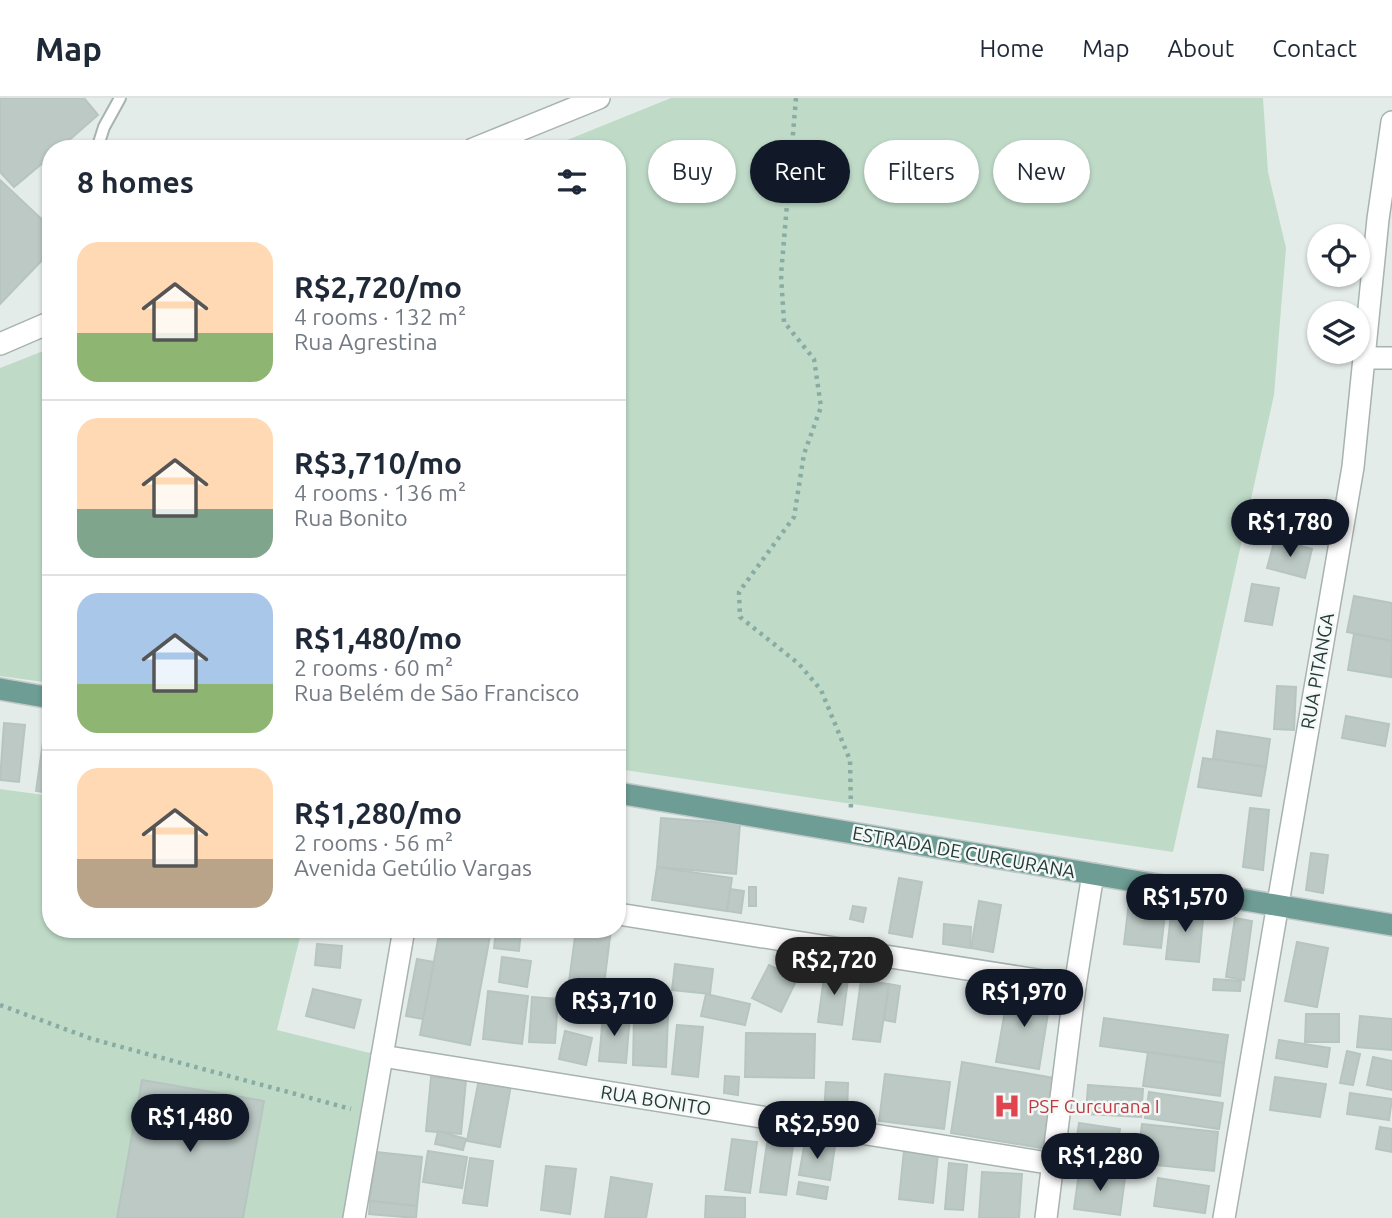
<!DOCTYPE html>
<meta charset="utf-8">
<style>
:root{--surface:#fff;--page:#f6f6f7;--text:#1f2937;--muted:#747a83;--line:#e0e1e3;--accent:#111827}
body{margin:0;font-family:Ubuntu,sans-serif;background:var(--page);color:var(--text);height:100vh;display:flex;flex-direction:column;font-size:26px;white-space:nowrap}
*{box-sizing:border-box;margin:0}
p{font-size:23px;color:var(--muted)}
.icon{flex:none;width:38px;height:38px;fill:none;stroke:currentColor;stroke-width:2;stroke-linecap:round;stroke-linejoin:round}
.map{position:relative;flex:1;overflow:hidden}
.sheet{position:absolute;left:42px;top:42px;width:584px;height:798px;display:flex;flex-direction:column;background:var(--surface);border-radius:28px;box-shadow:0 2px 5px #0004}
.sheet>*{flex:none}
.top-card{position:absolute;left:648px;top:42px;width:639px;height:63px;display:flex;gap:14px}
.controls{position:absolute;left:1307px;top:126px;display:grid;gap:14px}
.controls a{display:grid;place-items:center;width:63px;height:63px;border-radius:50%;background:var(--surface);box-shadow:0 2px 5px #0004;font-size:35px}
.price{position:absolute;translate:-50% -60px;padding:0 16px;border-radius:24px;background:var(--accent);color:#fff;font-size:23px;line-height:46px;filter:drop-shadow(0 2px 4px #0008)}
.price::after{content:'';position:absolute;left:50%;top:42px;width:21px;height:16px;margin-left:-10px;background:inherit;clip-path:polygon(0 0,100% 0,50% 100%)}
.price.current{background:#222;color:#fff}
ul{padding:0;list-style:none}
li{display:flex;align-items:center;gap:21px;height:175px;padding:0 35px}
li+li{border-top:2px solid var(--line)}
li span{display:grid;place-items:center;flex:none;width:196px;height:140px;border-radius:21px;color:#555}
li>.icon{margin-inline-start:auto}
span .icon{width:84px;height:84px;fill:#fffc;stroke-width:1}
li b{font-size:30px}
h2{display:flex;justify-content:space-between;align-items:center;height:84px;padding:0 35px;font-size:30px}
.tag{padding:0 24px;border-radius:32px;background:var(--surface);box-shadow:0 2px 5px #0004;font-size:24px;line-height:63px}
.tag.current{background:var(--accent);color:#fff}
header{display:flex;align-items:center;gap:42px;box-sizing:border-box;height:98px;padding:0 35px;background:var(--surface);border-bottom:2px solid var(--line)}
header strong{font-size:33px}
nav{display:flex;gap:38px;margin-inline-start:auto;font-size:24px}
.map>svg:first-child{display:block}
</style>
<header>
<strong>Map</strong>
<nav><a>Home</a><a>Map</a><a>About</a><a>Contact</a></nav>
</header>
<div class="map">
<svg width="1392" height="1120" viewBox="0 0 1392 1120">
<rect width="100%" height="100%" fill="#e4ece9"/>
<g fill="#bfdbc8">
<path d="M671,0H1263L1268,74L1286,150L1274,297L1173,754L618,671V51H545Z"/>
<path d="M51,250V585L0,578V270Z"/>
<path d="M0,691L51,698V831H302L277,932L382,958L347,1120H0Z"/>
</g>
<g fill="#bcc9c5" stroke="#b7c5c0" stroke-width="2">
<path d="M0,0H84L98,17L59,51H51V58L14,89L0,74Z"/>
<path d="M0,82L51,130V153L0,206Z"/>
<path d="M1275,441L1312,451L1305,480L1267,470Z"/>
<path d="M1252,486L1279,490L1272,527L1245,523Z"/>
<path d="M1354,498L1392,505V543L1347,534Z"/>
<path d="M1354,536L1392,543L1391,579L1348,572Z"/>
<path d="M1277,588L1296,589L1294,632L1274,631Z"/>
<path d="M47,616L51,617V695L36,693Z"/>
<path d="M1346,618L1389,626L1385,648L1342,640Z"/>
<path d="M4,625L25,627L19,684L0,682Z"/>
<path d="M1217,633L1270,641L1266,669L1213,661Z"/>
<path d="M1203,660L1266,669L1261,698L1198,689Z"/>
<path d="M1250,710L1269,712L1263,772L1243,769Z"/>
<path d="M661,720L740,726L736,776L657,769Z"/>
<path d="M1311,755L1328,757L1323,795L1306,792Z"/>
<path d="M657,769L732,780L727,813L652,802Z"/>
<path d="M899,780L922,784L912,839L889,835Z"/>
<rect x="749" y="789" width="7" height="19"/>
<path d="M730,791L744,793L741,815L727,813Z"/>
<path d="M1130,795L1167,799L1161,850L1124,846Z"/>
<path d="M979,803L1001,807L993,854L971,850Z"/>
<path d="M1172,807L1204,810L1199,864L1166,861Z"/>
<path d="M853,808L866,810L863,824L850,821Z"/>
<path d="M1235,820L1252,823L1244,882L1226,879Z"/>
<path d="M944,826L971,829L970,850L943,846Z"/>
<path d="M440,831L490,838L470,947L420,937Z"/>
<path d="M496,831H521L519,853L494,850Z"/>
<path d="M576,831H611L603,895L568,891Z"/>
<path d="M1297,844L1328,850L1317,909L1285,903Z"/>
<path d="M317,846L342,848L340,870L315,867Z"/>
<path d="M502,859L531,863L527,889L499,884Z"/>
<path d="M417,861L434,864L423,921L406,918Z"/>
<path d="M675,866L713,871L710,896L672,892Z"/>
<path d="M769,867L797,881L781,914L752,900Z"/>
<path d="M825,871L849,874L842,927L818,924Z"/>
<path d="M1214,881L1241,883L1240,893L1213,892Z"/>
<path d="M861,882L889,886L880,944L853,941Z"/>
<path d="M889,886L900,888L895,924L884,922Z"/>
<path d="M1009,890L1051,897L1039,971L996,964Z"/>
<path d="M313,891L361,902L354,930L306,918Z"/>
<path d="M488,893L528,898L522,946L483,941Z"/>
<path d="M706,896L750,906L745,927L701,918Z"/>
<path d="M571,897H586V907L570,906Z"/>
<path d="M532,899L558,901L555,945L529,944Z"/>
<path d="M603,916L630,918L626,965L599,963Z"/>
<path d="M1306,916H1339V944H1305Z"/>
<path d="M634,917L668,918L666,969L633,967Z"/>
<path d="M1360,918L1392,921V952L1357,949Z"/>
<path d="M1104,920L1228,937L1224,965L1100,948Z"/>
<path d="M677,927L703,929L698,979L672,976Z"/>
<path d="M565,933L592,940L586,967L559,961Z"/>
<path d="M746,935L815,936L814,980L745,979Z"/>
<path d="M1279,942L1330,950L1327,969L1276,960Z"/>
<path d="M1347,953L1360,956L1353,987L1340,985Z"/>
<path d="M1148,954L1224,965L1220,998L1143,988Z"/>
<path d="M1373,959L1392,963V992L1367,987Z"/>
<path d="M962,964L1060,981L1053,1052L951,1035Z"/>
<path d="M885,976L950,984L944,1031L879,1023Z"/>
<path d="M725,978L739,979L738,997L724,995Z"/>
<path d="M431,979L466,982L461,1036L426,1033Z"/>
<path d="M1275,979L1326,986L1320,1019L1270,1012Z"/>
<path d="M479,981L511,987L500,1049L467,1043Z"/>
<path d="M142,982L264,1003L243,1120H117Z"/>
<path d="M826,984L848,985L847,1017L824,1016Z"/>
<path d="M1088,987L1143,991L1141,1019L1086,1016Z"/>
<path d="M1149,994L1223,1005L1219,1031L1145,1020Z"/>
<path d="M1350,995L1392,1001L1389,1022L1347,1016Z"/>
<path d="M1079,1025L1120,1031L1114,1065L1074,1059Z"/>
<path d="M1142,1026L1218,1034L1214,1073L1137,1065Z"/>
<path d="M1380,1029L1392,1031V1054L1376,1051Z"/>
<path d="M438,1033L466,1041L463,1052L435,1046Z"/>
<path d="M732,1041L757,1044L750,1095L725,1092Z"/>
<path d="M805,1043L835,1048L830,1082L799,1077Z"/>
<path d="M767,1045L793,1048L786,1097L760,1094Z"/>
<path d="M904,1052L938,1056L933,1105L899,1101Z"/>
<path d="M428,1053L467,1059L462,1090L423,1084Z"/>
<path d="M376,1054L422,1059L417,1108L370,1103Z"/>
<path d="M470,1060L493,1063L487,1108L463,1105Z"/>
<path d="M949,1065L967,1067L963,1112L945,1111Z"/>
<path d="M546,1068L576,1071L570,1116L541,1112Z"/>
<path d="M982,1074L1022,1076L1019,1120H979Z"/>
<path d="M1079,1074L1125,1080L1120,1117L1074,1111Z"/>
<path d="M611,1079L652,1086L646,1120H605Z"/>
<path d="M1158,1080L1209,1088L1205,1115L1154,1108Z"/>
<path d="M799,1084L828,1089L826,1101L797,1096Z"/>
<path d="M706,1098L745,1100V1120H705Z"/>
<path d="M370,1103L417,1108L416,1120L369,1116Z"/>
</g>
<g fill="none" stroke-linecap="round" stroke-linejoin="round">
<defs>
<path id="lane" d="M97,51L104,29L120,0"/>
<g id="street">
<path d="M473,51L599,0"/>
<path d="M0,246L51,224"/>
<path d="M1364,260H1392"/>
<path d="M618,816L1075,888"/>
<path d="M382,958L1054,1066"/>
<path d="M354,1120L404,831"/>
<path d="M1046,1120L1075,888L1093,776"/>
<path d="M1224,1120L1353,369L1378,121L1392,24"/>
</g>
<g id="primary">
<path d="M0,591L51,600"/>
<path d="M618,695L1392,827"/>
</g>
</defs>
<use href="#lane" stroke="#a7b3b0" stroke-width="14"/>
<use href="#street" stroke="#a7b3b0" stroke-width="24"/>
<use href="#primary" stroke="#c2c8c7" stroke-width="24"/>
<g stroke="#88aca3" stroke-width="4.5" stroke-dasharray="3.5 5" stroke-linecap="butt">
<path d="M796,0L781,177L784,224L814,261L821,309L804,356L794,419L739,494L740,519L799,566L821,592L850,662L851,713"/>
<path d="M0,907L92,941L351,1011"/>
</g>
<use href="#lane" stroke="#fff" stroke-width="10"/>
<use href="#street" stroke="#fff" stroke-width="21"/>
<use href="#primary" stroke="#6d9d94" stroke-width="21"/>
</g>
<defs>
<symbol id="hospital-bare" viewBox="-9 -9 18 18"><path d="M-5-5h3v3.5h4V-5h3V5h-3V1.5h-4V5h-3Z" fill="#e0444e" stroke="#f4f9f7" stroke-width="2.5" paint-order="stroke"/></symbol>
</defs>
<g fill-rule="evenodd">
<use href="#hospital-bare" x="988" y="989" width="38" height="38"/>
</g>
<g text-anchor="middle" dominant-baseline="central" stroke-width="5" stroke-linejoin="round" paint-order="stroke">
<g font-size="19" fill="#253b37" stroke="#f4f9f7">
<text transform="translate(1317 573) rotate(-80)">RUA PITANGA</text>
<text transform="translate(964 754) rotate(10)">ESTRADA DE CURCURANA</text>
<text transform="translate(656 1002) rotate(9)">RUA BONITO</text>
</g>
<g font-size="19" fill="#be3a42" stroke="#f4f9f7" text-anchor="start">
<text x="1028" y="1008">PSF Curcurana I</text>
</g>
</g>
</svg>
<div class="controls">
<a><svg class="icon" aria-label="locate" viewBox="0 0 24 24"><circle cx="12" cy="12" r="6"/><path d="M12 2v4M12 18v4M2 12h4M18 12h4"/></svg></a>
<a><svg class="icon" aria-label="layers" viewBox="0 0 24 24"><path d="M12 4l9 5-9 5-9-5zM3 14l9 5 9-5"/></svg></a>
</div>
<b class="price" style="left:1290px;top:461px">R$1,780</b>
<b class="price" style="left:1185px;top:836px">R$1,570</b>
<b class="price current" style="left:834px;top:899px">R$2,720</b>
<b class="price" style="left:1024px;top:931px">R$1,970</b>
<b class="price" style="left:614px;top:940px">R$3,710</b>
<b class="price" style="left:190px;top:1056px">R$1,480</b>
<b class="price" style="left:817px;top:1063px">R$2,590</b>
<b class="price" style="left:1100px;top:1095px">R$1,280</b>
<div class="top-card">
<a class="tag">Buy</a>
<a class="tag current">Rent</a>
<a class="tag">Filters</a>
<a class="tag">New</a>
</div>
<section class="sheet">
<h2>8 homes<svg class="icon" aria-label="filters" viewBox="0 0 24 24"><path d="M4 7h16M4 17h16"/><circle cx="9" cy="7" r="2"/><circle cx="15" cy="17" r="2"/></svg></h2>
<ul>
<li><span style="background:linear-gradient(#ffd9b3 65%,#8fb573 0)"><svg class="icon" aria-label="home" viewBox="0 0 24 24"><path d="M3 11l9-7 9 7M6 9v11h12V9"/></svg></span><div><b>R$2,720/mo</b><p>4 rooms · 132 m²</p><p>Rua Agrestina</p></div></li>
<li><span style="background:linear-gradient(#ffd9b3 65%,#7fa58c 0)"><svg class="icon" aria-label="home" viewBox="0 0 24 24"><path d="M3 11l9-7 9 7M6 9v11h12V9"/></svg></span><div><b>R$3,710/mo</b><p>4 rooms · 136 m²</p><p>Rua Bonito</p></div></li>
<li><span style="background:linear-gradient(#a9c7e8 65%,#8fb573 0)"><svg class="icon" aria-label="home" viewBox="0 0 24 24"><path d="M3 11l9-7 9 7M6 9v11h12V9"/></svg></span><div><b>R$1,480/mo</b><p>2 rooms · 60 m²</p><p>Rua Belém de São Francisco</p></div></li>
<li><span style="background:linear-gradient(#ffd9b3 65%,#b9a48a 0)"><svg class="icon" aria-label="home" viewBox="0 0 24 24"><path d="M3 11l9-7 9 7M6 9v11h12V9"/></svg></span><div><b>R$1,280/mo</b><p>2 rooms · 56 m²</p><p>Avenida Getúlio Vargas</p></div></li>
</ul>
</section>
</div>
